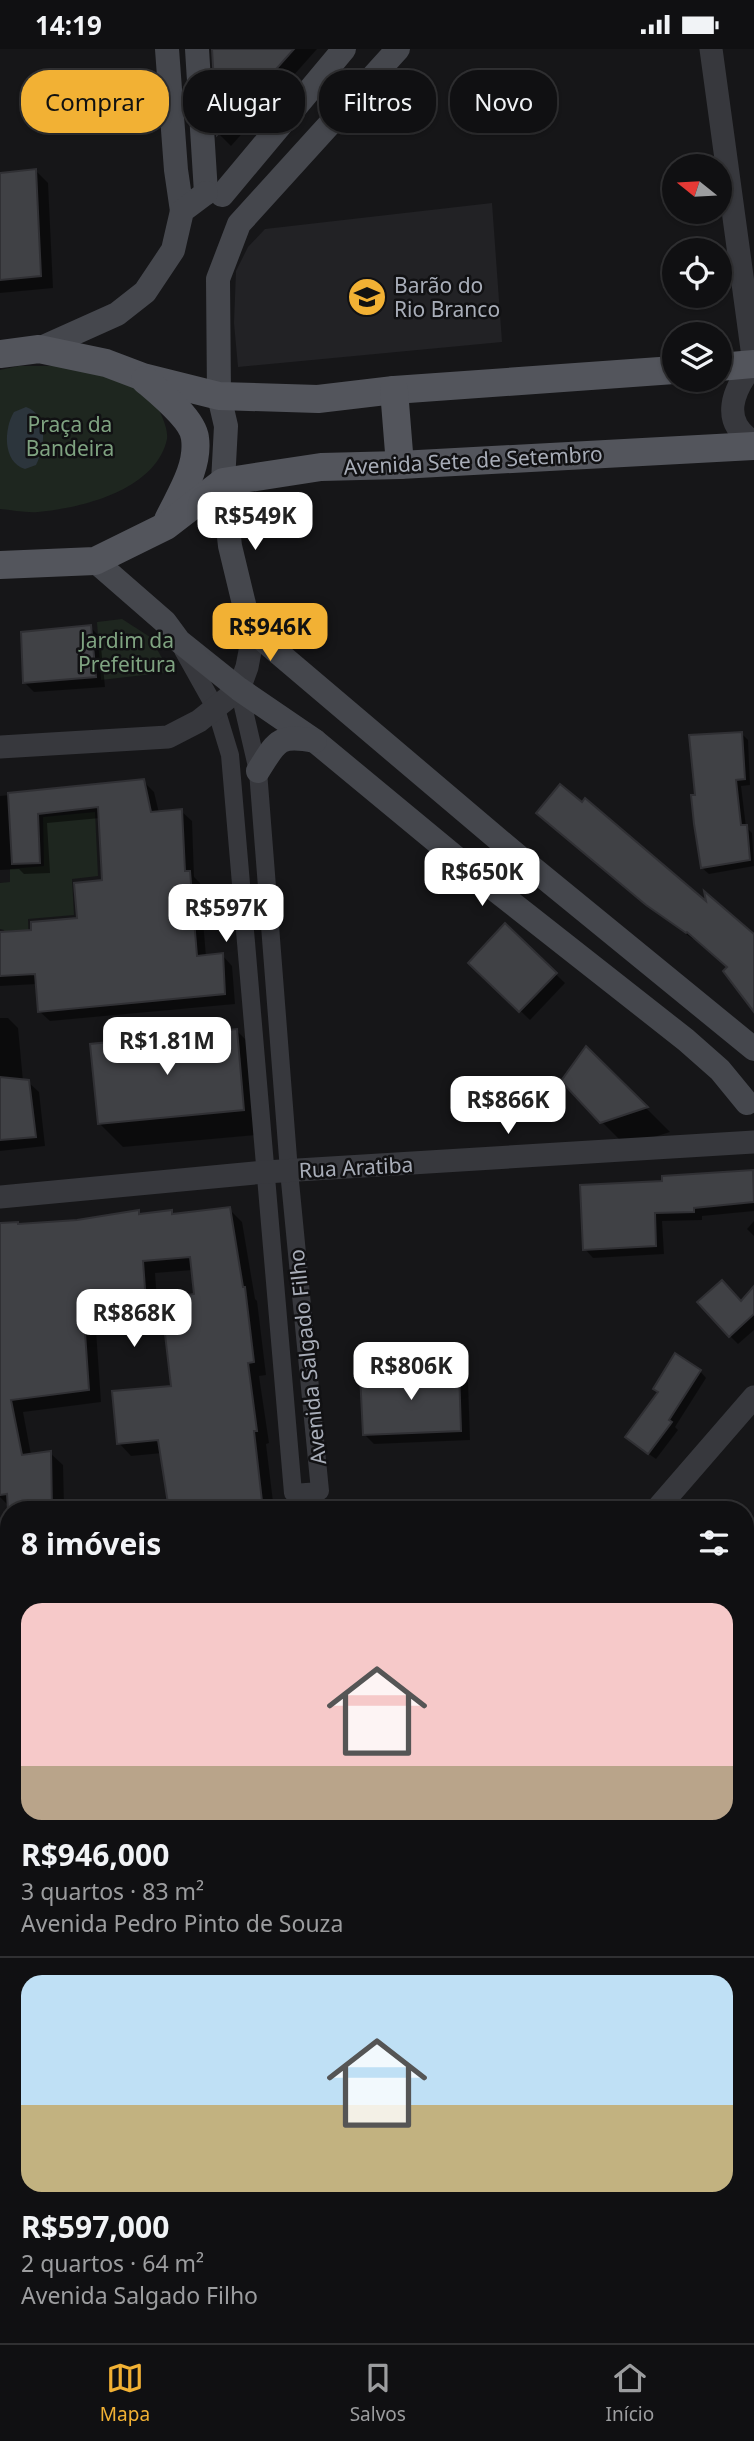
<!DOCTYPE html>
<html lang="pt">
<meta charset="utf-8">
<style>
:root{--surface:#101012;--page:#19191b;--text:#f1f3f6;--muted:#9c9d9f;--line:#303032;--accent:#f2b134}
body{margin:0;font-family:"Noto Sans",sans-serif;background:var(--page);color:var(--text);height:100vh;display:flex;flex-direction:column;font-size:26px;white-space:nowrap}
*{box-sizing:border-box;margin:0}
p{font-size:23px;color:var(--muted)}
.icon{flex:none;width:38px;height:38px;fill:none;stroke:currentColor;stroke-width:2;stroke-linecap:round;stroke-linejoin:round}
.map{position:relative;flex:1;overflow:hidden}
.drawer{position:absolute;left:0px;top:1452px;width:754px;height:842px;display:flex;flex-direction:column;background:var(--surface);border-radius:28px 28px 0 0;box-shadow:0 2px 5px #0004,0 0 0 2px var(--line)}
.drawer>*{flex:none}
.guide{position:absolute;left:21px;top:21px;width:712px;height:63px;display:flex;gap:14px}
.needle{width:46px;rotate:288deg}
.buttons{position:absolute;left:662px;top:105px;display:grid;gap:14px}
.buttons a{display:grid;place-items:center;width:70px;height:70px;border-radius:50%;background:var(--surface);box-shadow:0 2px 5px #0004,0 0 0 2px var(--line);font-size:35px}
.price{position:absolute;translate:-50% -60px;padding:0 16px;border-radius:14px;background:#fff;color:#222;font-size:23px;line-height:46px;filter:drop-shadow(0 2px 4px #0008)}
.price::after{content:'';position:absolute;left:50%;top:42px;width:21px;height:16px;margin-left:-10px;background:inherit;clip-path:polygon(0 0,100% 0,50% 100%)}
.price.current{background:var(--accent);color:#111}
ul{padding:0;list-style:none}
li{display:grid;align-content:center;gap:14px;height:371px;padding:0 21px}
li+li{border-top:2px solid var(--line)}
li span{display:grid;place-items:center;height:217px;border-radius:21px;color:#555}
li>.icon{margin-inline-start:auto}
span .icon{width:126px;height:126px;fill:#fffc;stroke-width:1}
li b{font-size:30px}
h2{display:flex;justify-content:space-between;align-items:center;height:84px;padding:0 21px;font-size:30px}
.tag{padding:0 24px;border-radius:28px;background:var(--surface);box-shadow:0 2px 5px #0004,0 0 0 2px var(--line);font-size:24px;line-height:63px}
.tag.current{background:var(--accent);color:#111}
.status{display:flex;justify-content:space-between;align-items:center;height:49px;padding:0 35px;background:var(--surface);direction:ltr}
.status svg{height:19px;fill:currentColor}
.menu{display:flex;justify-content:space-around;align-items:center;height:98px;border-top:2px solid var(--line);background:var(--surface);font-size:19px;color:var(--muted)}
.menu a{display:grid;justify-items:center;gap:4px}
.menu .current{color:var(--accent)}
.map>svg:first-child{display:block}
</style>
<div class="status"><b>14:19</b><svg viewBox="0 0 49 12"><path d="M0 12V9h3v3zM5 12V6h3v6zM10 12V3h3v9zM15 12V0h3v12zM26 1h20v11H26zM47 4h2v5h-2z"/></svg></div>
<div class="map">
<svg width="754" height="2294" viewBox="0 0 754 2294">
<rect width="100%" height="100%" fill="#161618"/>
<path fill="#222225" d="M492,154L502,293L238,318L234,274L236,222L248,198L265,180Z"/>
<g fill="#1e261f">
<path d="M19,317H72L97,322L151,344C156,356 169,377 167,390C156,441 82,459 38,463C26,464 12,461 0,460V321Z"/>
<path d="M122,570L150,588L170,623L101,631L97,573Z"/>
<path d="M95,763L98,827L72,830L74,866L28,870L29,900L7,902L4,881L0,880V834L10,833V820L44,817L43,768Z"/>
</g>
<path fill="#2c353c" d="M26,358C49,366 45,398 36,416L25,420C2,413 4,379 14,363Z"/>
<g fill="#0007">
<path d="M213,0H317L231,97L219,85Z"/>
<path d="M36,122L48,134L53,239L0,244V125Z"/>
<path d="M90,578L100,588L105,638L34,643L25,634Z"/>
<path d="M741,684L748,691L750,736L741,737L746,778L752,784L754,817L709,825L702,819L697,747Z"/>
<path d="M143,732L154,743L159,764L181,762L192,772L194,828L200,834L206,908L222,906L232,917L235,955L50,972L39,962L37,935L0,937V885L33,883L79,871L103,833L100,769L47,774L50,824L24,825L19,820L0,821V747Z"/>
<path d="M545,771L708,857L754,888V960L729,919L695,888L693,890L655,863Z"/>
<path d="M505,877L565,934L530,971L470,914Z"/>
<path d="M0,969H8L18,979L23,1032L28,1033L39,1043L45,1097L0,1102Z"/>
<path d="M237,982L261,1006L267,1085L123,1098L99,1074Z"/>
<path d="M587,1000L670,1083L626,1097L602,1073Z"/>
<path d="M754,1123V1162L702,1167V1171L662,1172L664,1205L593,1209L585,1200L664,1134V1129Z"/>
<path d="M229,1160L242,1173L255,1250L257,1252L266,1326L259,1327L269,1394L266,1395L274,1461H106L170,1452L162,1404L131,1407L119,1394L173,1339L196,1247L193,1221L155,1224L158,1266L95,1267L101,1353L23,1363L31,1406L50,1404L63,1416L64,1456L82,1454L89,1461H10V1458L0,1448V1176L77,1172L138,1163L142,1167L171,1163L175,1166Z"/>
<path d="M754,1172V1187L747,1180Z"/>
<path d="M754,1239V1281L738,1295L730,1287L741,1254Z"/>
<path d="M700,1322L706,1329L675,1378L678,1381L656,1410L633,1394Z"/>
<path d="M458,1323L468,1333L470,1391L374,1395L364,1385Z"/>
<path d="M0,1619H9V1847L0,1759Z"/>
</g>
<g fill="#404145" stroke="#303034" stroke-width="2">
<path d="M212,0H294L217,86Z"/>
<path d="M36,120L41,227L0,231V124Z"/>
<path d="M91,576L96,628L23,634L21,583Z"/>
<path d="M742,683L745,730L736,731L741,776H747L750,811L701,819L694,775L691,746H695L689,686Z"/>
<path d="M144,730L151,763L182,760L185,822H190L197,907L223,904L225,945L38,963L35,925L0,927V883L31,881V873L77,869L74,834L102,831L98,758L38,765L40,814L12,815L8,744Z"/>
<path d="M560,735L582,753L585,749L706,852L704,842L754,885V963L723,922L727,918L687,883L686,884L646,856L536,764Z"/>
<path d="M505,874L557,924L519,963L468,914Z"/>
<path d="M237,980L244,1061L98,1075L90,995Z"/>
<path d="M586,997L648,1058L600,1074L561,1032Z"/>
<path d="M0,1028L29,1031L36,1088L0,1091Z"/>
<path d="M753,1121L754,1153L694,1159V1163L655,1164L656,1197L583,1201L580,1136L662,1132V1127Z"/>
<path d="M230,1158L243,1238H245L254,1313L248,1314L257,1382H254L263,1461H169L158,1391L117,1395L112,1342L171,1337L161,1250L194,1245L190,1208L143,1212L146,1254L83,1255L89,1341L11,1351L22,1406L51,1402L52,1461H8L7,1445L0,1446V1174L18,1173V1175L77,1171L139,1161V1165L172,1161V1165Z"/>
<path d="M722,1231L741,1252L754,1237V1265L729,1288L697,1253Z"/>
<path d="M675,1304L701,1321L669,1371L672,1373L648,1405L625,1388L658,1343L653,1340Z"/>
<path d="M459,1321L461,1382L363,1386L360,1325Z"/>
</g>
<g fill="none" stroke-linecap="round" stroke-linejoin="round">
<g stroke="#37383d" stroke-width="18">
<path d="M183,601L216,660L230,706L293,1444L320,1442L289,1122L258,722L239,640"/>
<path d="M746,1601L754,1608"/>
<path d="M746,2225L754,2232"/>
<path d="M357,2286V2294"/>
<path d="M396,2286L397,2294"/>
</g>
<g stroke="#37383d" stroke-width="23">
<path d="M711,0L754,315"/>
<path d="M754,315C733,340 719,373 754,393"/>
<path d="M0,698L168,688L199,672L239,640L247,618L251,597L250,580"/>
<path d="M0,1148L265,1123L754,1093"/>
<path d="M656,1461L754,1348"/>
<path d="M0,1571L9,1568"/>
<path d="M746,1949H754"/>
<path d="M0,2004L9,1999"/>
<path d="M0,2050L9,2180"/>
<path d="M16,2286V2294"/>
</g>
<g stroke="#45474d" stroke-width="24">
<path d="M167,0L176,121L182,162"/>
<path d="M197,0L206,144"/>
<path d="M398,0L239,175L218,230L219,347L226,377L223,433L230,497L250,580L519,808L754,1000"/>
<path d="M222,146L344,0"/>
<path d="M39,300L117,265L145,243L173,201L182,162L206,144"/>
<path d="M95,512L165,573L179,592L239,640L315,692L489,836L686,991L720,1021L747,1054"/>
<path d="M258,722C277,692 278,685 315,692"/>
</g>
<g stroke="#53555c" stroke-width="28">
<path d="M0,305L39,300L106,314L143,328L219,347L318,350L394,341L674,321"/>
<path d="M719,318L754,315"/>
<path d="M145,331C159,343 193,370 195,389C199,418 180,446 168,471"/>
<path d="M394,341L400,416"/>
<path d="M0,516L95,512L166,477L223,433L321,418L400,416L754,397"/>
</g>
</g>
<defs>
<symbol id="school-disc" viewBox="-11 -11 22 22"><circle r="9.5" fill="#f2b134" stroke="#111113"/><path d="M0-5L7-2L0 1L-7-2ZM-4 1L0 2.5L4 1V4Q0 6-4 4Z" fill="#111"/></symbol>
</defs>
<g fill-rule="evenodd">
<use href="#school-disc" x="345" y="226" width="44" height="44"/>
</g>
<g text-anchor="middle" dominant-baseline="central" stroke-width="5" stroke-linejoin="round" paint-order="stroke">
<g font-size="21" fill="#a8adb8" stroke="#111113" text-anchor="start">
<text x="394" y="236">Barão do<tspan x="394" dy="24">Rio Branco</tspan></text>
</g>
<g font-size="21" fill="#7fa381" stroke="#111113">
<text x="70" y="375">Praça da<tspan x="70" dy="24">Bandeira</tspan></text>
<text x="127" y="591">Jardim da<tspan x="127" dy="24">Prefeitura</tspan></text>
</g>
<g font-size="21" fill="#a8adb8" stroke="#111113">
<text transform="translate(473 411) rotate(-3)">Avenida Sete de Setembro</text>
<text transform="translate(356 1118) rotate(-3)">Rua Aratiba</text>
<text transform="translate(307 1308) rotate(-96)">Avenida Salgado Filho</text>
</g>
</g>
</svg>
<div class="buttons">
<a><svg class="needle" viewBox="-14 -14 28 28"><path d="M0-13l5 13h-10z" fill="#e53935"/><path d="M0 13l5-13h-10z" fill="#9c9d9f"/></svg></a>
<a><svg class="icon" aria-label="locate" viewBox="0 0 24 24"><circle cx="12" cy="12" r="6"/><path d="M12 2v4M12 18v4M2 12h4M18 12h4"/></svg></a>
<a><svg class="icon" aria-label="layers" viewBox="0 0 24 24"><path d="M12 4l9 5-9 5-9-5zM3 14l9 5 9-5"/></svg></a>
</div>
<b class="price" style="left:255px;top:503px">R$549K</b>
<b class="price current" style="left:270px;top:614px">R$946K</b>
<b class="price" style="left:482px;top:859px">R$650K</b>
<b class="price" style="left:226px;top:895px">R$597K</b>
<b class="price" style="left:167px;top:1028px">R$1.81M</b>
<b class="price" style="left:508px;top:1087px">R$866K</b>
<b class="price" style="left:134px;top:1300px">R$868K</b>
<b class="price" style="left:411px;top:1353px">R$806K</b>
<div class="guide">
<a class="tag current">Comprar</a>
<a class="tag">Alugar</a>
<a class="tag">Filtros</a>
<a class="tag">Novo</a>
</div>
<section class="drawer">
<h2>8 imóveis<svg class="icon" aria-label="filters" viewBox="0 0 24 24"><path d="M4 7h16M4 17h16"/><circle cx="9" cy="7" r="2"/><circle cx="15" cy="17" r="2"/></svg></h2>
<ul>
<li><span style="background:linear-gradient(#f6c9c9 75%,#b9a48a 0)"><svg class="icon" aria-label="home" viewBox="0 0 24 24"><path d="M3 11l9-7 9 7M6 9v11h12V9"/></svg></span><div><b>R$946,000</b><p>3 quartos · 83 m²</p><p>Avenida Pedro Pinto de Souza</p></div></li>
<li><span style="background:linear-gradient(#bfe0f5 60%,#c2b280 0)"><svg class="icon" aria-label="home" viewBox="0 0 24 24"><path d="M3 11l9-7 9 7M6 9v11h12V9"/></svg></span><div><b>R$597,000</b><p>2 quartos · 64 m²</p><p>Avenida Salgado Filho</p></div></li>
</ul>
</section>
</div>
<nav class="menu">
<a class="current"><svg class="icon" aria-label="map" viewBox="0 0 24 24"><path d="M3 6l6-2 6 2 6-2v14l-6 2-6-2-6 2zM9 4v14M15 6v14"/></svg>Mapa</a>
<a><svg class="icon" aria-label="saved" viewBox="0 0 24 24"><path d="M7 4h10v16l-5-4-5 4z"/></svg>Salvos</a>
<a><svg class="icon" aria-label="home" viewBox="0 0 24 24"><path d="M3 11l9-7 9 7M6 9v11h12V9"/></svg>Início</a>
</nav>
